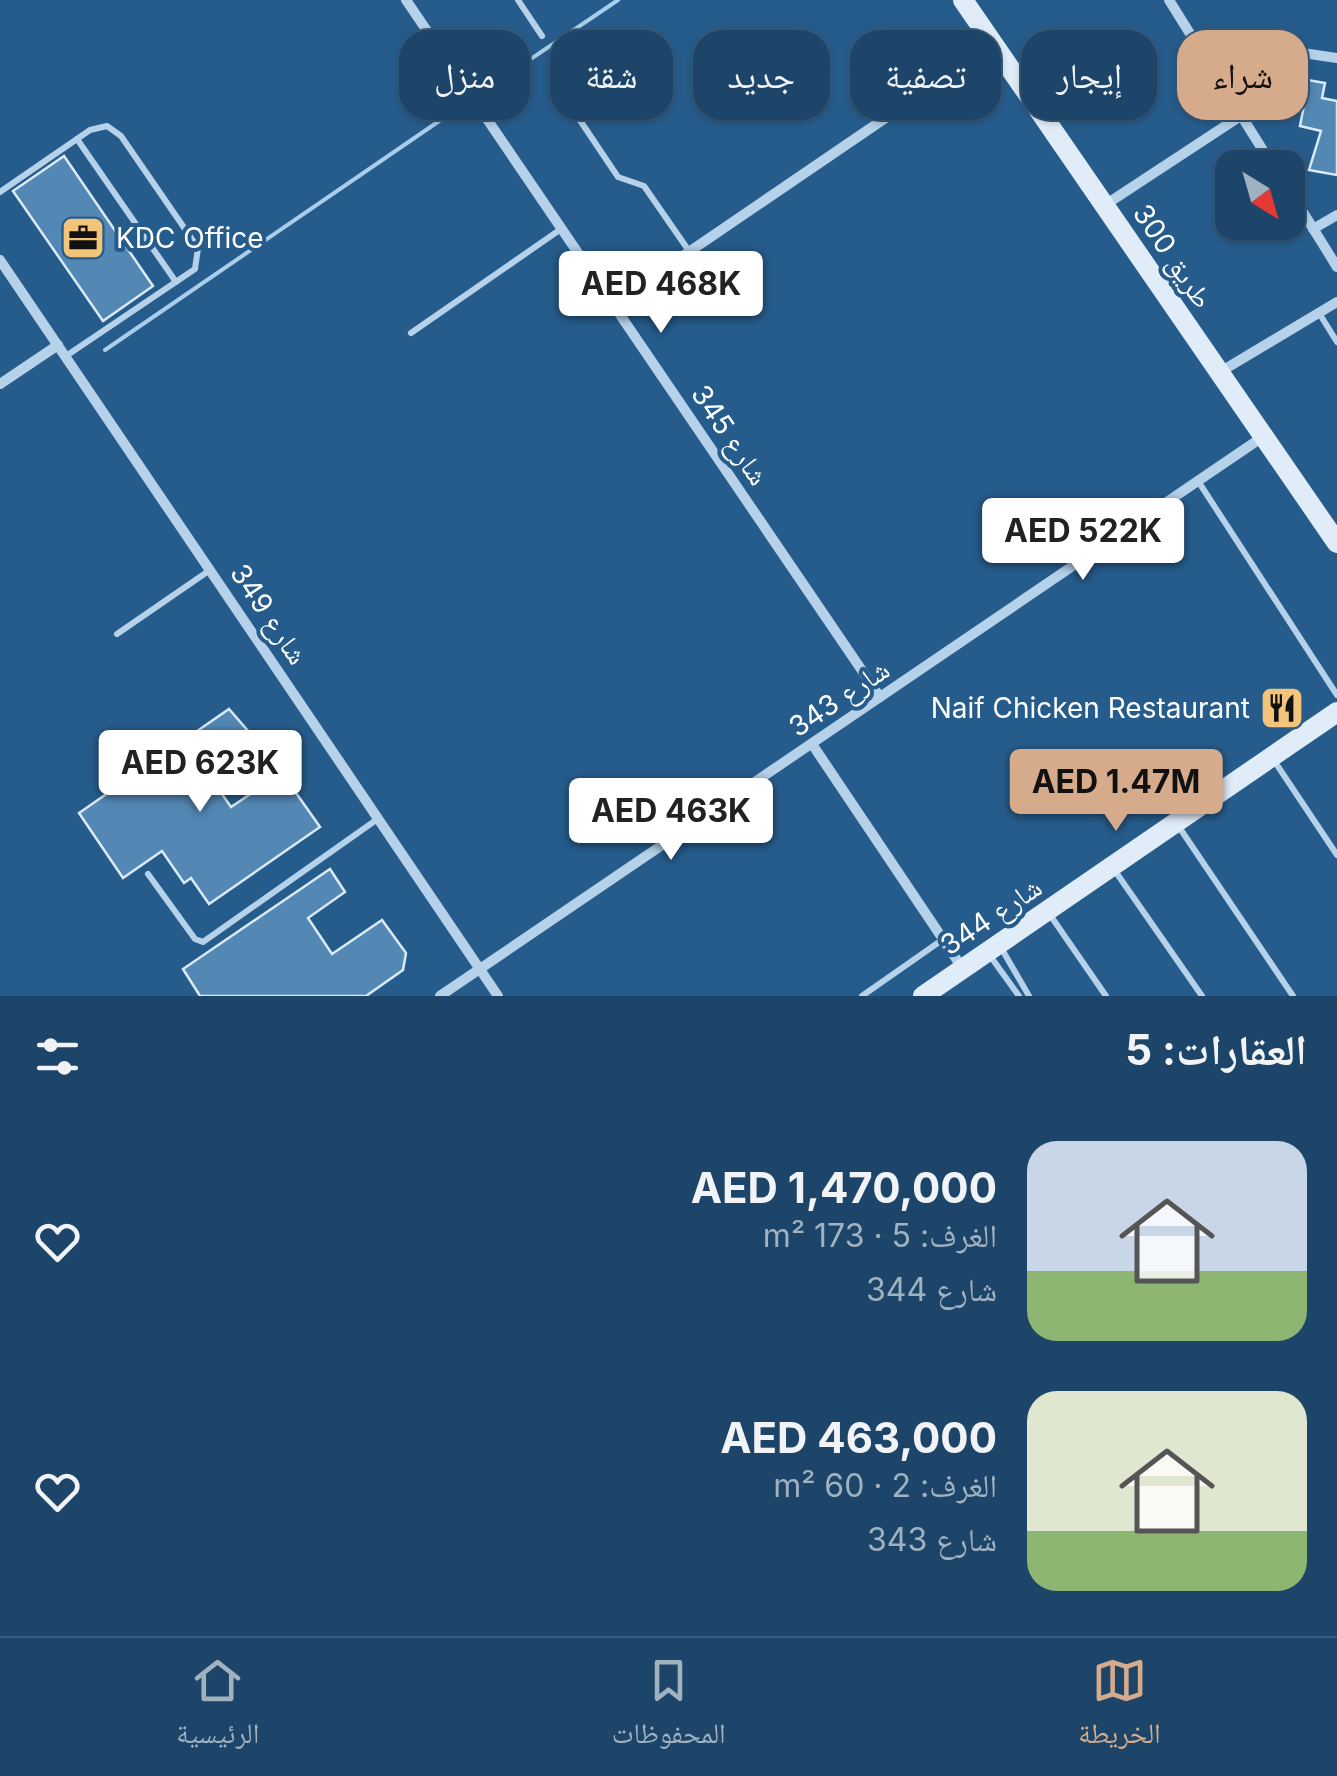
<!DOCTYPE html>
<html lang="ar">
<meta charset="utf-8">
<style>
:root{--surface:#1c4569;--page:#294f71;--text:#f1f3f6;--muted:#a0b1c0;--line:#3a5d7d;--accent:#d6ab8b}
body{margin:0;font-family:Inter,"Noto Naskh Arabic",sans-serif;background:var(--page);color:var(--text);direction:rtl;height:100vh;display:flex;flex-direction:column;font-size:38px;white-space:nowrap}
*{box-sizing:border-box;margin:0}
p{font-size:32px;color:var(--muted)}
.icon{flex:none;width:55px;height:55px;fill:none;stroke:currentColor;stroke-width:2;stroke-linecap:round;stroke-linejoin:round}
.map{position:relative;height:996px;overflow:hidden;direction:ltr}
.drawer{display:flex;flex-direction:column;background:var(--surface);flex:1}
.drawer>*{flex:none}
.hud{position:absolute;left:30px;top:30px;width:1278px;height:90px;direction:rtl;display:flex;gap:20px}
.needle{width:65px;rotate:143deg}
.controls{position:absolute;left:1215px;top:150px;display:grid;gap:20px}
.controls a{display:grid;place-items:center;width:90px;height:90px;border-radius:20px;background:var(--surface);box-shadow:0 2px 8px #0004,0 0 0 2px var(--line);font-size:50px}
.price{position:absolute;translate:-50% -85px;padding:0 22px;border-radius:10px;background:#fff;color:#222;font-size:32px;line-height:65px;filter:drop-shadow(0 2px 5px #0008)}
.price::after{content:'';position:absolute;left:50%;top:60px;width:30px;height:22px;margin-left:-15px;background:inherit;clip-path:polygon(0 0,100% 0,50% 100%)}
.price.on{background:var(--accent);color:#111}
ul{padding:0;list-style:none}
li{display:flex;align-items:center;gap:30px;height:250px;padding:0 30px}
li span{display:grid;place-items:center;flex:none;width:280px;height:200px;border-radius:30px;color:#555}
li>.icon{margin-inline-start:auto}
span .icon{width:120px;height:120px;fill:#fffc;stroke-width:1}
li b{font-size:42px}
h2{display:flex;justify-content:space-between;align-items:center;height:120px;padding:0 30px;font-size:42px}
.tag{padding:0 35px;border-radius:30px;background:var(--surface);box-shadow:0 2px 8px #0004,0 0 0 2px var(--line);font-size:35px;line-height:90px}
.tag.on{background:var(--accent);color:#111}
.menu{display:flex;justify-content:space-around;align-items:center;height:140px;border-top:2px solid var(--line);background:var(--surface);font-size:28px;color:var(--muted)}
.menu a{display:grid;justify-items:center;gap:5px}
.menu .on{color:var(--accent)}
.map>svg:first-child{display:block}
</style>
<div class="map">
<svg width="1337" height="996" viewBox="0 0 1337 996">
<rect width="100%" height="100%" fill="#265c8c"/>
<g fill="none" stroke-linecap="round" stroke-linejoin="round">
<g stroke="#a9ceeb" stroke-width="4">
<path d="M482,92L618,0"/>
<path d="M105,350L464,104"/>
</g>
</g>
<g fill="#5387b4" stroke="#d9eaf8" stroke-width="2.5">
<path d="M1302,79L1325,83L1322,98L1337,101V175L1309,170L1321,131L1300,126L1306,95L1299,94Z"/>
<path d="M64,156L153,286L103,321L13,191Z"/>
<path d="M229,709L262,747L229,769L213,747L197,758L231,807L282,773L320,827L209,904L191,878L184,883L162,851L123,878L79,813Z"/>
<path d="M330,869L345,892L308,918L332,954L382,920L406,953L403,970L366,996H200L183,969Z"/>
</g>
<g fill="none" stroke-linecap="round" stroke-linejoin="round">
<g stroke="#b5d2ea" stroke-width="6">
<path d="M518,0L542,36"/>
<path d="M563,95L618,177L644,186L689,251"/>
<path d="M77,139L176,282"/>
<path d="M0,192L90,130L107,126L121,136L198,248L195,269L66,356"/>
<path d="M1319,313L1337,342"/>
<path d="M411,333L561,229"/>
<path d="M1198,481L1337,695"/>
<path d="M117,634L210,570"/>
<path d="M1273,759L1337,855"/>
<path d="M1177,824L1293,996"/>
<path d="M1113,868L1202,996"/>
<path d="M148,874L195,939L203,942L379,818"/>
<path d="M1048,912L1106,996"/>
<path d="M1000,946L1029,996"/>
<path d="M988,953L1019,996"/>
<path d="M862,996L942,940"/>
</g>
<g stroke="#b5d2ea" stroke-width="10">
<path d="M406,0L880,697"/>
<path d="M1169,0L1274,168"/>
<path d="M1195,37L1337,58"/>
<path d="M1229,91L1233,65L1253,48"/>
<path d="M1288,188L1337,267"/>
<path d="M1105,205L1242,115"/>
<path d="M1313,229L1337,215"/>
<path d="M0,260L498,996"/>
<path d="M614,303L994,44"/>
<path d="M1220,372L1337,302"/>
<path d="M0,384L58,345"/>
<path d="M812,744L963,969"/>
<path d="M440,996L1264,436"/>
</g>
<g stroke="#e0edf8" stroke-width="20">
<path d="M963,0L1337,543"/>
<path d="M923,996L1337,712"/>
</g>
</g>
<defs>
<symbol id="office-square" viewBox="-11 -11 22 22"><rect x="-9" y="-9" width="18" height="18" rx="4" fill="#f3c57a" stroke="#265c8c"/><path d="M-6-3h4V-5.5h4V-3h4V5H-6ZM-1-4.5V-3h2v-1.5ZM-6 0V1H6V0Z" fill="#111"/></symbol>
<symbol id="restaurant-square" viewBox="-11 -11 22 22"><rect x="-9" y="-9" width="18" height="18" rx="4" fill="#f3c57a" stroke="#265c8c"/><path d="M-5-6h1v4h1v-4h1v4h1v-4h1v5L-1.5 .5V6h-2V.5L-5-1ZM5-6V6H3V1.5H1.5Q1.5-4 5-6Z" fill="#111"/></symbol>
</defs>
<g fill-rule="evenodd">
<use href="#office-square" x="58" y="213" width="50" height="50"/>
<use href="#restaurant-square" x="1257" y="683" width="50" height="50"/>
</g>
<g text-anchor="middle" dominant-baseline="central" stroke-width="8" stroke-linejoin="round" paint-order="stroke">
<g font-size="28" fill="#fff" stroke="#265c8c" text-anchor="start">
<text x="116" y="238">KDC Office</text>
<text x="1250" y="708" text-anchor="end">Naif Chicken Restaurant</text>
</g>
<g font-size="28" fill="#fff" stroke="#265c8c">
<text transform="translate(1173 256) rotate(56)">طريق 300</text>
<text transform="translate(730 435) rotate(56)">شارع 345</text>
<text transform="translate(269 614) rotate(56)">شارع 349</text>
<text transform="translate(839 698) rotate(-34)">شارع 343</text>
<text transform="translate(991 916) rotate(-34)">شارع 344</text>
</g>
</g>
</svg>
<div class="controls">
<a><svg class="needle" viewBox="-14 -14 28 28"><path d="M0-13l5 13h-10z" fill="#e53935"/><path d="M0 13l5-13h-10z" fill="#a0b1c0"/></svg></a>
</div>
<b class="price" style="left:661px;top:336px">AED 468K</b>
<b class="price" style="left:1083px;top:583px">AED 522K</b>
<b class="price" style="left:200px;top:815px">AED 623K</b>
<b class="price on" style="left:1116px;top:834px">AED 1.47M</b>
<b class="price" style="left:671px;top:863px">AED 463K</b>
<div class="hud">
<a class="tag on">شراء</a>
<a class="tag">إيجار</a>
<a class="tag">تصفية</a>
<a class="tag">جديد</a>
<a class="tag">شقة</a>
<a class="tag">منزل</a>
</div>
</div>
<section class="drawer">
<h2>العقارات: 5<svg class="icon" aria-label="filters" viewBox="0 0 24 24"><path d="M4 7h16M4 17h16"/><circle cx="9" cy="7" r="2"/><circle cx="15" cy="17" r="2"/></svg></h2>
<ul>
<li><span style="background:linear-gradient(#c9d6e8 65%,#8fb573 0)"><svg class="icon" aria-label="home" viewBox="0 0 24 24"><path d="M3 11l9-7 9 7M6 9v11h12V9"/></svg></span><div><b>AED 1,470,000</b><p>الغرف: 5 · 173 m²</p><p>شارع 344</p></div><svg class="icon" aria-label="heart" viewBox="0 0 24 24"><path d="M12 20l-8-8c-3-5 5-10 8-4 3-6 11-1 8 4z"/></svg></li>
<li><span style="background:linear-gradient(#dfe7d0 70%,#8fb573 0)"><svg class="icon" aria-label="home" viewBox="0 0 24 24"><path d="M3 11l9-7 9 7M6 9v11h12V9"/></svg></span><div><b>AED 463,000</b><p>الغرف: 2 · 60 m²</p><p>شارع 343</p></div><svg class="icon" aria-label="heart" viewBox="0 0 24 24"><path d="M12 20l-8-8c-3-5 5-10 8-4 3-6 11-1 8 4z"/></svg></li>
</ul>
</section>
<nav class="menu">
<a class="on"><svg class="icon" aria-label="map" viewBox="0 0 24 24"><path d="M3 6l6-2 6 2 6-2v14l-6 2-6-2-6 2zM9 4v14M15 6v14"/></svg>الخريطة</a>
<a><svg class="icon" aria-label="saved" viewBox="0 0 24 24"><path d="M7 4h10v16l-5-4-5 4z"/></svg>المحفوظات</a>
<a><svg class="icon" aria-label="home" viewBox="0 0 24 24"><path d="M3 11l9-7 9 7M6 9v11h12V9"/></svg>الرئيسية</a>
</nav>
